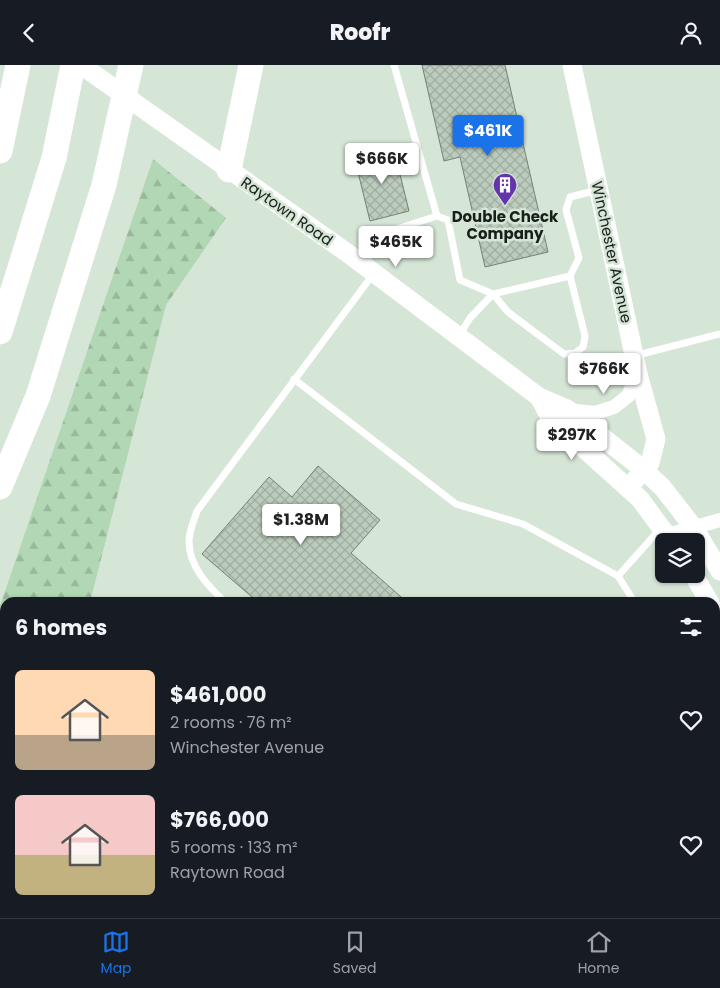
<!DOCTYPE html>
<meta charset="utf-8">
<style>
:root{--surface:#171b24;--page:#242831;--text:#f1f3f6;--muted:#9ea1a6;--line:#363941;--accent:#1a73e8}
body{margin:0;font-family:Poppins,sans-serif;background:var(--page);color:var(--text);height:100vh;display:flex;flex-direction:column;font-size:19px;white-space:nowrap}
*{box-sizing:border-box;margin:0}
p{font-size:16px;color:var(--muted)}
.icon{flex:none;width:28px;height:28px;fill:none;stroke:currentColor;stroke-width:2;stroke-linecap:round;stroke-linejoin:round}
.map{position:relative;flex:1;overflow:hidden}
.sheet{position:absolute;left:0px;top:532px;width:720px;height:321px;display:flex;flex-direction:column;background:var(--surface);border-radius:15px 15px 0 0;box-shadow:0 1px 4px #0004}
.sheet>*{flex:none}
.fabs{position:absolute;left:655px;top:468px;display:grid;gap:10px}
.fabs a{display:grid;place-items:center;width:50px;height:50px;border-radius:8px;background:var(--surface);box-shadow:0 1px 4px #0004;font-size:25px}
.price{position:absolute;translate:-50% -42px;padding:0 11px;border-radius:5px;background:#fff;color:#222;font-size:16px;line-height:32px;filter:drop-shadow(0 1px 2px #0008)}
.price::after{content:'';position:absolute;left:50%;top:30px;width:15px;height:11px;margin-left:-8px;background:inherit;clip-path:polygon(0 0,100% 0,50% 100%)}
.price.active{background:var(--accent);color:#fff}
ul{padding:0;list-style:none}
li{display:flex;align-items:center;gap:15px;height:125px;padding:0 15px}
li span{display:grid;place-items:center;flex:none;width:140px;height:100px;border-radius:8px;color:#555}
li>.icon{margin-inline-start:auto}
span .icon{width:60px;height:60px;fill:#fffc;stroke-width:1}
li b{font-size:21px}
h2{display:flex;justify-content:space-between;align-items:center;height:60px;padding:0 15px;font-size:21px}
header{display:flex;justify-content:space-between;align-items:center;height:65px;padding:0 15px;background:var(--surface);font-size:22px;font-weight:800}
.tabs{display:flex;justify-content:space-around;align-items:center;height:70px;border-top:1px solid var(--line);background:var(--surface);font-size:14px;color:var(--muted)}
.tabs a{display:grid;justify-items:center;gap:2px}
.tabs .active{color:var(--accent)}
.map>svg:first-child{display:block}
</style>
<header><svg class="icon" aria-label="back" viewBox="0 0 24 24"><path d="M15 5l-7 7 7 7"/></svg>Roofr<svg class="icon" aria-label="person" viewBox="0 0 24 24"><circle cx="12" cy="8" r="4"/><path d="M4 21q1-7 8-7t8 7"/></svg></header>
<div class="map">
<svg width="720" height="853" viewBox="0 0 720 853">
<defs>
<pattern id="grass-tufts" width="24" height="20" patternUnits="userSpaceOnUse" patternTransform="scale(1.25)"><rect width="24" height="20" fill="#b2d7b4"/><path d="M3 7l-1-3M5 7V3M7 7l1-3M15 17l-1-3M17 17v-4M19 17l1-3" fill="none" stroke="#98b89a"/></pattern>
<pattern id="forest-firs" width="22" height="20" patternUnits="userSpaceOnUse" patternTransform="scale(1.25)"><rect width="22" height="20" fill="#b2d7b4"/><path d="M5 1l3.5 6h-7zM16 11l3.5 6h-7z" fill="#98b89a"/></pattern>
<pattern id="building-cross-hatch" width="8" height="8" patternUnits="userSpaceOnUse" patternTransform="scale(1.25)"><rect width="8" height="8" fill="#bbcbbc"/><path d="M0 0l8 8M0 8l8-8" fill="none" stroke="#a0aea1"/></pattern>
</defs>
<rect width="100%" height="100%" fill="#d5e5d6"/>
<path fill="url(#grass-tufts)" d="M0,702L5,706V849H167L172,853H0Z"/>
<g fill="url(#forest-firs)">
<path d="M153,94L226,153L166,240L90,537L5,538V706L0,702V541Z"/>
<path d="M167,849H351L355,853H172Z"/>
</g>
<g fill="url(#building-cross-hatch)" stroke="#748375">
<path d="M422,0H505L548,187L485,202L460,92L444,96Z"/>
<path d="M394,85L409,146L370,156L355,95Z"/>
<path d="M318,401L380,455L351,488L408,538H259L202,489L269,412L292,432Z"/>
</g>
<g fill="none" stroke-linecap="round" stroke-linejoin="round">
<g stroke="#fff" stroke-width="7">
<path d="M394,0L437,151"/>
<path d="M363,199L387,167L437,151L448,155L460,215L493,229L508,247L564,289L575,288L583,282L585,271L570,211"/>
<path d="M459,271L470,253L493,229L570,211L579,193L566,145L570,132L598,125"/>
<path d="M634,291L720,269"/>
<path d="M294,314L456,439L523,459L618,511L660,464"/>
<path d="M618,511L635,538"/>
<path d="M226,538C208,521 189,502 189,476C189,467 194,455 197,446L374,208"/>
<path d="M715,675L720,685"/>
<path d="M715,822L720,818"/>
<path d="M568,849L574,853"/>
<path d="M667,853L680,849"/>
</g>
<g stroke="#fff" stroke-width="14">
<path d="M568,345L595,348L614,342L628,331L638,309"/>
<path d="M667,470L720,455"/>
</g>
<g stroke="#fff" stroke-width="19">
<path d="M81,0L346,187L539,332L567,344L644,405L663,423L694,463L720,506"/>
<path d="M572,0L638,309L656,374L650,398L628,423"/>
<path d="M539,332L551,354L640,434L671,476"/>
<path d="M693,509L710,538"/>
<path d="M715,546L720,556"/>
</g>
<g stroke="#fff" stroke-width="25">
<path d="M0,86L18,0"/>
<path d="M229,105L251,0"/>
<path d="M0,267L54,93L73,0"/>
<path d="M0,422L38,331L104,120L131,0"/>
</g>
</g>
<defs>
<symbol id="building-pin" viewBox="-11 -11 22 30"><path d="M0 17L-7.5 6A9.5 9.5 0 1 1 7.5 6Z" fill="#6334ab" stroke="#d5e5d6"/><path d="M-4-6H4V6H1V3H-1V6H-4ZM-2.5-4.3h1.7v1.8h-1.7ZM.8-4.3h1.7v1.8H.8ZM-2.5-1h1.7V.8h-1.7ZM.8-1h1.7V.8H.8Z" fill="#fff"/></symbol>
</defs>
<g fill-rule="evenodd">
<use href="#building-pin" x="491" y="106" width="28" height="38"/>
</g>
<g text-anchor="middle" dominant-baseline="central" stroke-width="5" stroke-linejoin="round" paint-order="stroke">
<g font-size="15" fill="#181e18" stroke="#d5e5d6">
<text transform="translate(287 146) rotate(35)">Raytown Road</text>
<text transform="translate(612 187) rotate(78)">Winchester Avenue</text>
</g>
<g font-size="15" font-weight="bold" fill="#181e18" stroke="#d5e5d6">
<text x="505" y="151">Double Check<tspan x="505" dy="17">Company</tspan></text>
</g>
</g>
</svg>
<div class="fabs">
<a><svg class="icon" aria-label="layers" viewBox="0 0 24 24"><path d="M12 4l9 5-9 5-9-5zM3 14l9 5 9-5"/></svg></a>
</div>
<b class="price active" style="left:488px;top:92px">$461K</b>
<b class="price" style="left:382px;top:120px">$666K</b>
<b class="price" style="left:396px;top:203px">$465K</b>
<b class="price" style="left:604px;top:330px">$766K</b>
<b class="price" style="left:572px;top:396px">$297K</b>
<b class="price" style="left:301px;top:481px">$1.38M</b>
<section class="sheet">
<h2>6 homes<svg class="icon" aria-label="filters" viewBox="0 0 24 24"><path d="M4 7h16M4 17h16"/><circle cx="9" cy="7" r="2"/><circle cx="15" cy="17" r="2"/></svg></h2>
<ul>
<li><span style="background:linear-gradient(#ffd9b3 65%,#b9a48a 0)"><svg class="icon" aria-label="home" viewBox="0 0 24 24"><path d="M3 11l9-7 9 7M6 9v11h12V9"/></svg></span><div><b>$461,000</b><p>2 rooms · 76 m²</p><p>Winchester Avenue</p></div><svg class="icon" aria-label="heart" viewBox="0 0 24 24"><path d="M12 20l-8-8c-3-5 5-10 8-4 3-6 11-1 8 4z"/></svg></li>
<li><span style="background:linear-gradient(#f6c9c9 60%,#c2b280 0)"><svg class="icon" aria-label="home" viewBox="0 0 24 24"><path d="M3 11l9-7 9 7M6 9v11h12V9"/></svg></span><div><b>$766,000</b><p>5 rooms · 133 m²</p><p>Raytown Road</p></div><svg class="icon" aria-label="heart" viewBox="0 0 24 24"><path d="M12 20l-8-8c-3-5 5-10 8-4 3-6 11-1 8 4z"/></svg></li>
</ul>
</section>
</div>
<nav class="tabs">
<a class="active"><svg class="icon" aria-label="map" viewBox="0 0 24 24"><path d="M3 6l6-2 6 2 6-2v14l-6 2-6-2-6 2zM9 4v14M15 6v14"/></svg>Map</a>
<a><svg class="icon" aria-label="saved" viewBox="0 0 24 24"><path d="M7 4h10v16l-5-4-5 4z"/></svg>Saved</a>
<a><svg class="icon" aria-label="home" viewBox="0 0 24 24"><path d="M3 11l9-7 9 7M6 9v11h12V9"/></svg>Home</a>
</nav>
